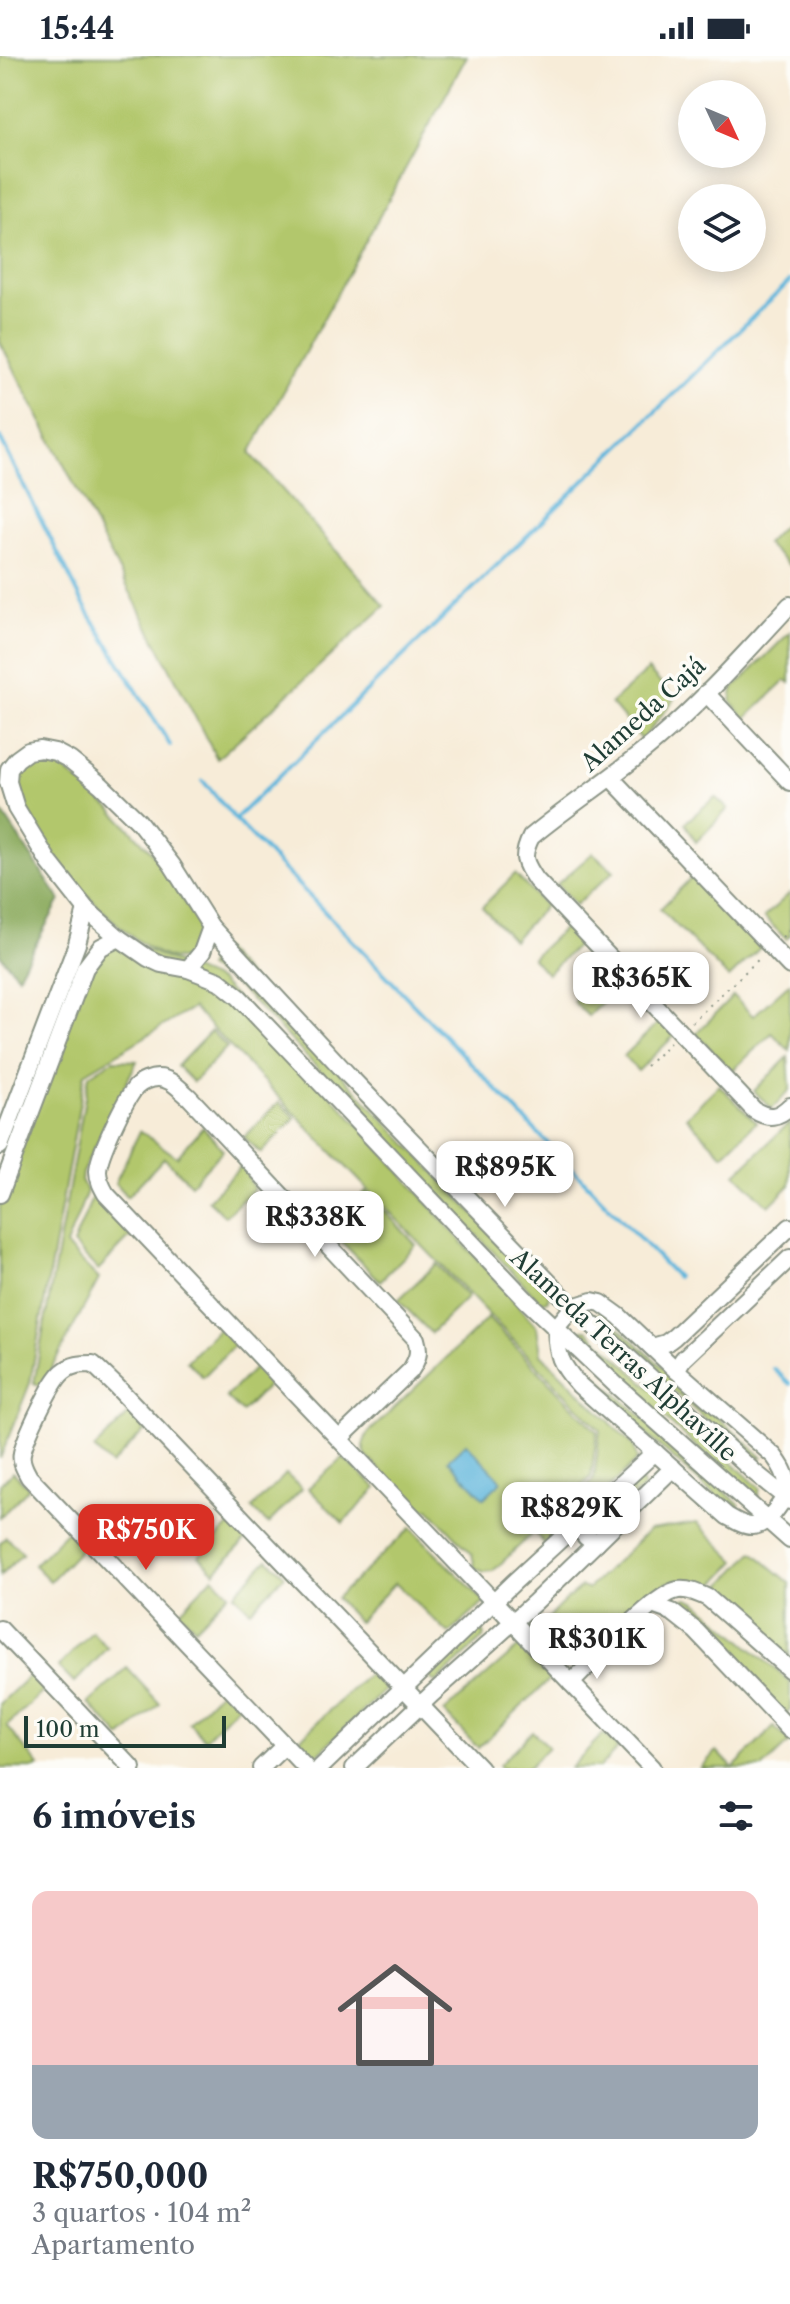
<!DOCTYPE html>
<html lang="pt">
<meta charset="utf-8">
<style>
:root{--surface:#fff;--page:#f6f6f7;--text:#1f2937;--muted:#747a83;--accent:#d93025}
body{margin:0;font-family:"Libre Caslon Text",serif;background:var(--page);color:var(--text);height:100vh;display:flex;flex-direction:column;font-size:30px;white-space:nowrap}
*{box-sizing:border-box;margin:0}
p{font-size:26px;color:var(--muted)}
.icon{flex:none;width:44px;height:44px;fill:none;stroke:currentColor;stroke-width:2;stroke-linecap:round;stroke-linejoin:round}
.map{position:relative;height:1712px;overflow:hidden}
.drawer{display:flex;flex-direction:column;background:var(--surface);flex:1}
.drawer>*{flex:none}
.needle{width:52px;rotate:134deg}
.tools{position:absolute;left:678px;top:24px;display:grid;gap:16px}
.tools a{display:grid;place-items:center;width:88px;height:88px;border-radius:50%;background:var(--surface);box-shadow:0 4px 20px #0003;font-size:40px}
.scale{position:absolute;left:24px;bottom:20px;width:202px;box-sizing:border-box;padding-left:8px;border:4px solid #1f3d34;border-top:0;font-size:22px;line-height:28px;white-space:nowrap;color:#1f3d34;-webkit-text-stroke:6px #fdfcf7;paint-order:stroke}
.price{position:absolute;translate:-50% -68px;padding:0 18px;border-radius:16px;background:#fff;color:#222;font-size:26px;line-height:52px;filter:drop-shadow(0 2px 4px #0008)}
.price::after{content:'';position:absolute;left:50%;top:48px;width:24px;height:18px;margin-left:-12px;background:inherit;clip-path:polygon(0 0,100% 0,50% 100%)}
.price.on{background:var(--accent);color:#fff}
ul{padding:0;list-style:none}
li{display:grid;align-content:center;gap:16px;height:424px;padding:0 32px}
li span{display:grid;place-items:center;height:248px;border-radius:16px;color:#555}
li>.icon{margin-inline-start:auto}
span .icon{width:144px;height:144px;fill:#fffc;stroke-width:1}
li b{font-size:34px}
h2{display:flex;justify-content:space-between;align-items:center;height:96px;padding:0 32px;font-size:34px}
.status{display:flex;justify-content:space-between;align-items:center;height:56px;padding:0 40px;background:var(--surface);direction:ltr}
.status svg{height:22px;fill:currentColor}
.map>svg:first-child{display:block}
</style>
<div class="status"><b>15:44</b><svg viewBox="0 0 49 12"><path d="M0 12V9h3v3zM5 12V6h3v6zM10 12V3h3v9zM15 12V0h3v12zM26 1h20v11H26zM47 4h2v5h-2z"/></svg></div>
<div class="map">
<svg width="790" height="1712" viewBox="0 0 790 1712">
<rect width="100%" height="100%" fill="#fdfcf7"/>
<filter id="ink" filterUnits="userSpaceOnUse"><feTurbulence type="fractalNoise" baseFrequency=".0125" numOctaves="2"/><feDisplacementMap in="SourceGraphic" scale="16" xChannelSelector="R" yChannelSelector="G"/><feConvolveMatrix kernelMatrix="1 2 1 2 8 2 1 2 1" color-interpolation-filters="sRGB"/></filter>
<filter id="wash" filterUnits="userSpaceOnUse"><feTurbulence type="fractalNoise" baseFrequency=".006" numOctaves="4" result="noise"/><feDisplacementMap in="SourceGraphic" scale="32" xChannelSelector="R" yChannelSelector="G"/><feGaussianBlur stdDeviation="1.8" result="paint"/><feColorMatrix in="noise" values="0 0 0 0 0 0 0 0 0 0 0 0 0 0 0 0 0 1.4 0 .05"/><feComposite in="paint" operator="in"/></filter>
<g filter="url(#wash)">
<rect width="100%" height="100%" fill="#f7ecd8"/>
<g fill="#b2c76c" stroke="#688250" stroke-width="2">
<path d="M0,0H467L250,397L385,550L217,703L0,286Z"/>
<path d="M790,463V510L766,488Z"/>
<path d="M790,576V627L786,624L745,663L731,645L733,633Z"/>
<path d="M648,614L675,642L642,684L611,647Z"/>
<path d="M39,701L55,706L110,752L150,794L204,875C200,883 196,896 188,901C154,919 64,817 47,791C40,779 34,766 27,753C22,744 16,735 16,725C15,711 26,703 39,701Z"/>
<path d="M715,741L728,753L696,786L685,767Z"/>
<path d="M593,797L614,815L575,849L557,828Z"/>
<path d="M515,818L545,850L513,884L482,851Z"/>
<path d="M693,820L762,890L729,922L660,853Z"/>
<path d="M790,837V879L786,883L764,861Z"/>
<path d="M566,870L581,886L547,918L532,902Z"/>
<path d="M119,882L219,925L350,1059L537,1271L541,1298L634,1390L637,1404L549,1493L536,1478L594,1423L600,1374L193,952L85,1017L30,1327L0,1403V1138L85,912Z"/>
<path d="M217,892L222,893L549,1237L548,1244L541,1246L254,946L232,926L207,912Z"/>
<path d="M610,909L625,924L588,960L573,945Z"/>
<path d="M790,927V995L772,977L732,1015L696,978L733,940L753,960Z"/>
<path d="M661,964L675,979L638,1015L624,1000Z"/>
<path d="M211,975L227,991L193,1026L177,1010Z"/>
<path d="M788,1001L790,1034L772,1053L754,1035Z"/>
<path d="M113,1004L137,1005L82,1117L81,1124L87,1135L66,1190L99,1223L42,1330L34,1327L89,1019Z"/>
<path d="M719,1029L756,1066L723,1099L686,1061Z"/>
<path d="M279,1046L295,1062L261,1097L244,1081Z"/>
<path d="M790,1066V1129L769,1150L736,1118Z"/>
<path d="M203,1071L223,1094L191,1128L164,1102L127,1141L115,1127L140,1075L177,1101Z"/>
<path d="M242,1109L254,1133L225,1160L208,1144Z"/>
<path d="M366,1135L416,1189L380,1225L329,1173Z"/>
<path d="M94,1137L132,1179L98,1214L73,1188Z"/>
<path d="M436,1208L468,1241L431,1277L398,1244Z"/>
<path d="M600,1256L603,1257L762,1401L749,1404L594,1262Z"/>
<path d="M488,1262L597,1376L591,1421L493,1515L484,1516L475,1512L472,1498L429,1453L420,1454L366,1400L363,1389L367,1378Z"/>
<path d="M221,1270L237,1286L203,1321L187,1305Z"/>
<path d="M583,1274H587L760,1432L758,1440L754,1442L577,1284V1279Z"/>
<path d="M260,1306L276,1321L242,1356L226,1341Z"/>
<path d="M584,1309L739,1448V1453L733,1456L572,1312Z"/>
<path d="M129,1358L145,1374L111,1409L94,1393Z"/>
<path d="M343,1402L377,1432L343,1467L308,1432Z"/>
<path d="M13,1416L29,1432L0,1461V1428Z"/>
<path d="M286,1418L302,1433L268,1468L252,1452Z"/>
<path d="M638,1425L643,1426L644,1431L595,1476L591,1475L590,1471Z"/>
<path d="M233,1466L249,1481L215,1516L199,1500Z"/>
<path d="M697,1467L736,1505L710,1533C695,1523 683,1521 666,1527L582,1607C569,1610 563,1605 554,1596C551,1593 548,1590 545,1587C533,1567 569,1542 581,1531L588,1533L649,1474Z"/>
<path d="M411,1472L485,1546L449,1578L395,1527L358,1566L336,1542Z"/>
<path d="M68,1474L84,1490L50,1525L34,1509Z"/>
<path d="M6,1481L23,1497L0,1520V1487Z"/>
<path d="M753,1496L790,1527L789,1600L716,1535Z"/>
<path d="M268,1503L285,1519L250,1554L234,1538Z"/>
<path d="M213,1521L229,1537L195,1572L179,1556Z"/>
<path d="M687,1542L697,1546L790,1626V1653L785,1658L677,1545Z"/>
<path d="M478,1575L483,1576L484,1581L436,1627L432,1625L430,1621Z"/>
<path d="M92,1576L108,1592L74,1627L58,1611Z"/>
<path d="M520,1590L551,1622L478,1692L444,1656Z"/>
<path d="M127,1612L160,1648L121,1682L89,1647Z"/>
<path d="M373,1614L389,1630L315,1701L295,1687Z"/>
<path d="M31,1618L46,1633L7,1670L39,1710L36,1712H0V1648Z"/>
<path d="M223,1632L239,1648L205,1683L189,1667Z"/>
<path d="M774,1671L790,1686L763,1712H700L717,1695L733,1712Z"/>
<path d="M532,1675L548,1691L528,1712H500L498,1710Z"/>
<path d="M603,1678L618,1692L599,1712H570Z"/>
</g>
<path fill="#8dac60" stroke="#56744a" stroke-width="2" d="M0,753L60,844L18,920L0,899Z"/>
<path fill="#5fb6dc" stroke="#3f7a88" stroke-width="2" d="M466,1387L502,1425L484,1442L448,1404Z"/>
<g fill="none" stroke-linecap="round" stroke-linejoin="round">
<g stroke="#5fb6dc" stroke-width="4">
<path d="M0,382L84,549L170,689"/>
<path d="M203,725L235,763L677,1221"/>
<path d="M235,763L790,225"/>
<path d="M774,1313L790,1328"/>
</g>
</g>
</g>
<g filter="url(#ink)">
<g fill="none" stroke-linecap="round" stroke-linejoin="round">
<defs>
<g id="minor">
<path d="M790,549C747,595 705,643 657,684C617,719 572,747 531,781C521,801 524,806 536,824L754,1054C768,1063 778,1062 790,1050"/>
<path d="M706,637L790,726"/>
<path d="M611,722L790,910"/>
<path d="M188,913L202,896L211,871"/>
<path d="M0,1090L77,888L86,853"/>
<path d="M0,1138L85,912L101,891L119,882"/>
<path d="M592,1245L601,1247L619,1260L676,1314L774,1400C780,1408 787,1418 787,1429C787,1444 766,1471 751,1470C743,1470 734,1464 727,1460L579,1329C560,1308 557,1299 556,1272L573,1251Z"/>
<path d="M652,1291L666,1287L674,1281L790,1171"/>
<path d="M676,1314L683,1303L790,1202"/>
<path d="M340,1382L410,1315C418,1303 420,1296 416,1283L189,1041C179,1033 171,1022 158,1022C151,1022 141,1026 136,1031C125,1043 98,1100 98,1115C98,1124 102,1131 106,1138L652,1712"/>
<path d="M655,1396L576,1469L586,1481L597,1486L673,1412"/>
<path d="M790,1445L754,1416L573,1251L350,1021L211,871L172,809L139,766L101,729L70,704L55,696L40,693L28,695L17,703L9,713L8,726L16,752L49,806L86,853L119,882L148,902L161,908L188,913L219,925L239,941L527,1245L616,1329L790,1484"/>
<path d="M652,1549L672,1556L696,1575L790,1674"/>
<path d="M0,1573L132,1712"/>
<path d="M571,1627C591,1608 655,1537 678,1534C689,1533 698,1537 708,1542L790,1614"/>
<path d="M261,1712L284,1690"/>
<path d="M306,1712L29,1421C25,1413 20,1406 22,1397C25,1382 51,1326 63,1316C72,1308 81,1308 93,1308L116,1330L480,1712"/>
<path d="M320,1712L514,1526L576,1469"/>
<path d="M354,1712L432,1638L534,1547L597,1486"/>
</g>
</defs>
<use href="#minor" stroke="#8b9486" stroke-width="20"/>
<g stroke="#8b9486" stroke-width="2" stroke-dasharray="2 6" stroke-linecap="butt">
<path d="M782,881L790,873"/>
<path d="M692,966L760,902"/>
<path d="M646,1010L670,987"/>
</g>
<use href="#minor" stroke="#fff" stroke-width="16"/>
</g>
</g>
<g text-anchor="middle" dominant-baseline="central" stroke-width="7" stroke-linejoin="round" paint-order="stroke">
<g font-size="24" fill="#1f3d34" stroke="#fdfcf7">
<text transform="translate(643 658) rotate(-42)">Alameda Cajá</text>
<text transform="translate(624 1299) rotate(43)">Alameda Terras Alphaville</text>
</g>
</g>
</svg>
<div class="tools">
<a><svg class="needle" viewBox="-14 -14 28 28"><path d="M0-13l5 13h-10z" fill="#e53935"/><path d="M0 13l5-13h-10z" fill="#747a83"/></svg></a>
<a><svg class="icon" aria-label="layers" viewBox="0 0 24 24"><path d="M12 4l9 5-9 5-9-5zM3 14l9 5 9-5"/></svg></a>
</div>
<div class="scale">100 m</div>
<b class="price" style="left:641px;top:964px">R$365K</b>
<b class="price" style="left:505px;top:1153px">R$895K</b>
<b class="price" style="left:315px;top:1203px">R$338K</b>
<b class="price" style="left:571px;top:1494px">R$829K</b>
<b class="price on" style="left:146px;top:1516px">R$750K</b>
<b class="price" style="left:597px;top:1625px">R$301K</b>
</div>
<section class="drawer">
<h2>6 imóveis<svg class="icon" aria-label="filters" viewBox="0 0 24 24"><path d="M4 7h16M4 17h16"/><circle cx="9" cy="7" r="2"/><circle cx="15" cy="17" r="2"/></svg></h2>
<ul>
<li><span style="background:linear-gradient(#f6c9c9 70%,#9aa5b1 0)"><svg class="icon" aria-label="home" viewBox="0 0 24 24"><path d="M3 11l9-7 9 7M6 9v11h12V9"/></svg></span><div><b>R$750,000</b><p>3 quartos · 104 m²</p><p>Apartamento</p></div></li>
</ul>
</section>
